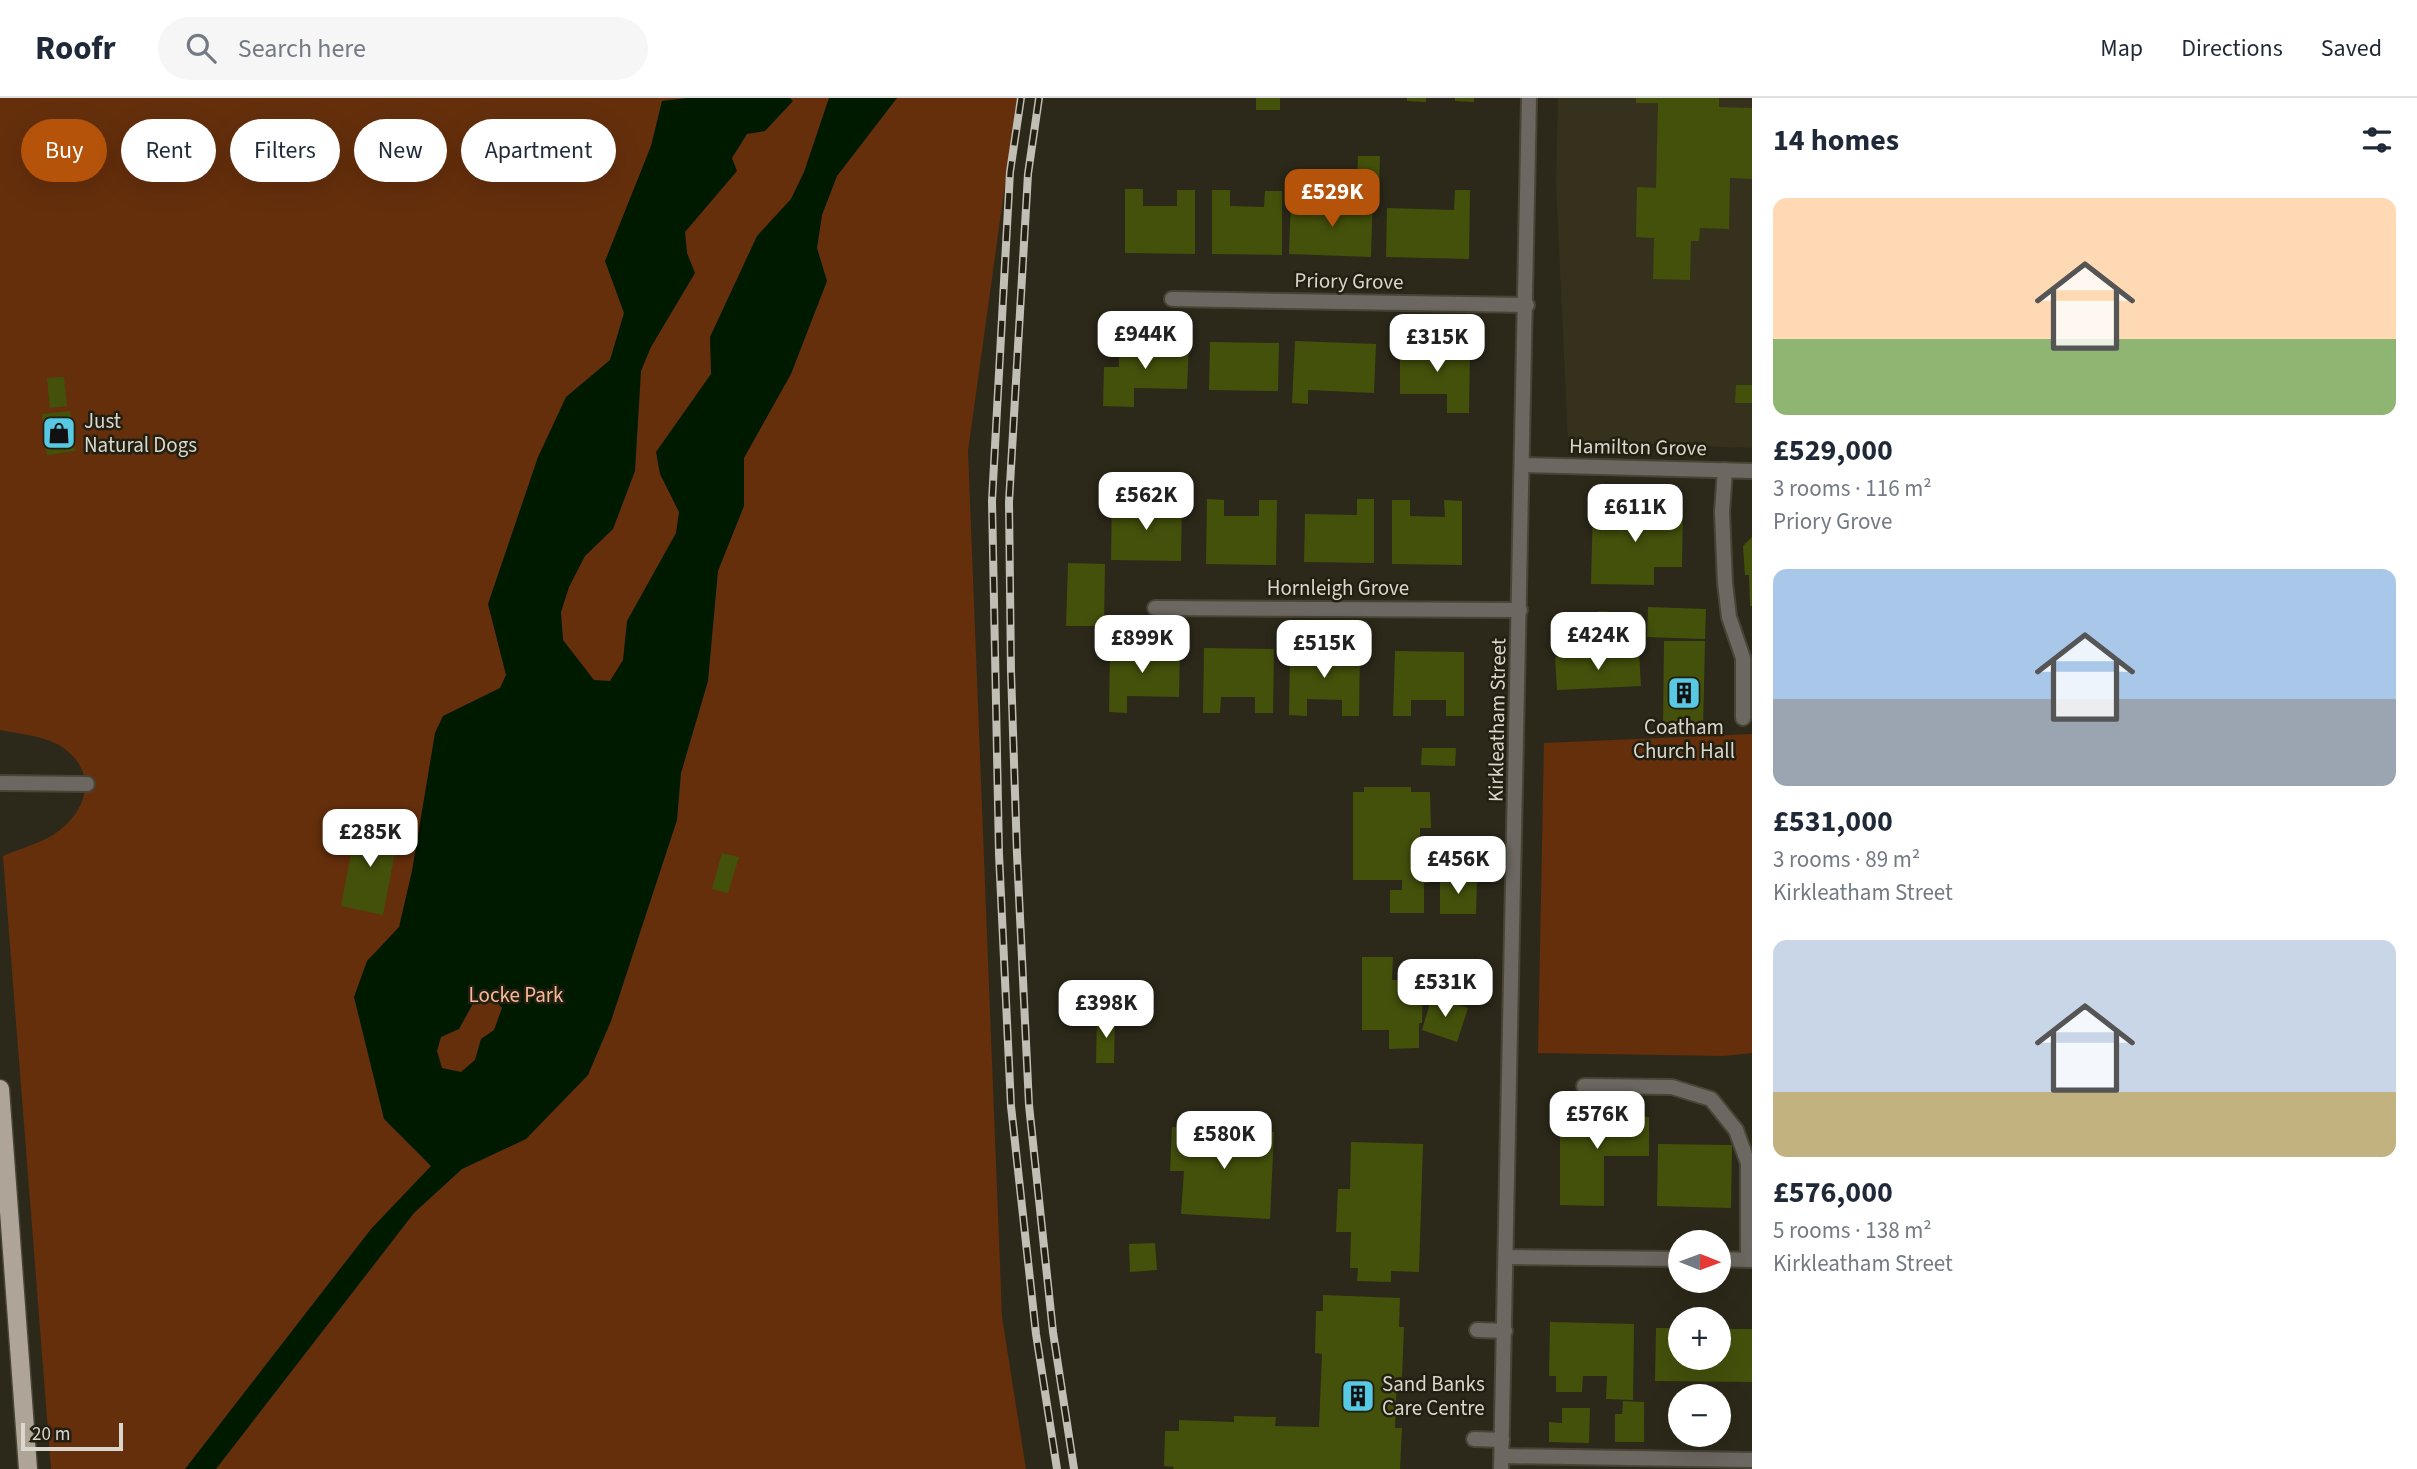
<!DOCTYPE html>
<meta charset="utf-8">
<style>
:root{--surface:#fff;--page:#f6f6f7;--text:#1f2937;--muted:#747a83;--line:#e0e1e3;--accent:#b45309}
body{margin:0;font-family:"Source Sans 3",sans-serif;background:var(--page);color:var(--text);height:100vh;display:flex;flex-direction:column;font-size:26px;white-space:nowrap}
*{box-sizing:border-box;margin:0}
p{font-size:23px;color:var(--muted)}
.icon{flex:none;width:38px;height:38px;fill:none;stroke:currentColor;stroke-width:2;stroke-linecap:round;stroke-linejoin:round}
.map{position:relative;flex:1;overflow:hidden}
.side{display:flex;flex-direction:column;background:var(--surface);width:665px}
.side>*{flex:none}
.guide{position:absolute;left:21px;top:21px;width:665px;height:63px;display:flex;gap:14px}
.needle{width:46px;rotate:91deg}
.buttons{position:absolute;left:1668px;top:1132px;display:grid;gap:14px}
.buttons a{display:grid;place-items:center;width:63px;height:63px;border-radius:50%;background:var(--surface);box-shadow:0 7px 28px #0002;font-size:35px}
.scale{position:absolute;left:21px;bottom:18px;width:102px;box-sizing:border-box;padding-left:7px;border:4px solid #d9d7ce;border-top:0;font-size:19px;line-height:24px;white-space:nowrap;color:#d9d7ce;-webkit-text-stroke:5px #231f11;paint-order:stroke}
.price{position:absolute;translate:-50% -60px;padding:0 16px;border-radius:14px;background:#fff;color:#222;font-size:23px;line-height:46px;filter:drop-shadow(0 2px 4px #0008)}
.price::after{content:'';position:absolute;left:50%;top:42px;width:21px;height:16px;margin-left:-10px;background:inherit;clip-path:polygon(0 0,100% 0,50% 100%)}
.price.active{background:var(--accent);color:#fff}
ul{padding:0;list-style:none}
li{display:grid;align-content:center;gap:14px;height:371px;padding:0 21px}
li span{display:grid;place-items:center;height:217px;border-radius:14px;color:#555}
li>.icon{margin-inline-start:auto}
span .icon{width:126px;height:126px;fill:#fffc;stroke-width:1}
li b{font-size:30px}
h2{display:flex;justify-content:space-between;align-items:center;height:84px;padding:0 21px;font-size:30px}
.tag{padding:0 24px;border-radius:32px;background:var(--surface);box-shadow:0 7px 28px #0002;font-size:24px;line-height:63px}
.tag.active{background:var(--accent);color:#fff}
header{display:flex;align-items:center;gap:42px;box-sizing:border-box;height:98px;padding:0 35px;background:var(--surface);border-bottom:2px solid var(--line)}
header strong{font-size:33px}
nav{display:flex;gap:38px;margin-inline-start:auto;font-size:24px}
.search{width:490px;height:63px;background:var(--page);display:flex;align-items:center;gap:18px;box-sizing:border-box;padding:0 24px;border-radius:38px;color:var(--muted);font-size:26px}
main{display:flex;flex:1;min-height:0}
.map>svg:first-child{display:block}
</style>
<header>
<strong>Roofr</strong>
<div class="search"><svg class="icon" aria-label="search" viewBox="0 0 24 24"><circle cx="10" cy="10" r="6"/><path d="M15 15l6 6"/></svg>Search here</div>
<nav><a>Map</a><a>Directions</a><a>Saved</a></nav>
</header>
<main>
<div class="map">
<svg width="1752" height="1371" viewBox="0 0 1752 1371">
<rect width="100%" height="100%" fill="#2c291a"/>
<path fill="#36311d" d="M1558,0H1752V350L1568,343L1556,86Z"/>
<g fill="#652f0c">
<path d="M0,0H1017L968,353L1002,1219L1026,1371H51L3,758C19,751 38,746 53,737C87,715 100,675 62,649C46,638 20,636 0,632Z"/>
<path d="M1752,636V955L1724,958L1538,955L1544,645Z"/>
</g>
<path fill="#001a00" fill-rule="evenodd" d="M687,0H790L793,3L765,33L747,36L732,60L737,73L685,134L687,155L695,175L651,249L641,273L635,373L613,431L585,458L569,489L561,514L563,542L594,582L610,583L623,562L627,523L676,435L679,414L660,376L656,354L711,276L710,239L757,138L791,101L804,74L829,0H897L837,78L822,117L817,150L827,183L791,276L744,360V408L718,473L708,583L681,675L677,722L611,923L588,977L526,1041L462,1071L414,1115L216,1371H185L371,1131L431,1068L384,1021L354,899L367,863L399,829L412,773L435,635L443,618L500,590L506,577L488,506L538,359L566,299L610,262L624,215L605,163L651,48L662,3ZM491,898L502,910L494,932L481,941L475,962L461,974L442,970L437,953L441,939L459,931L475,902Z"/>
<g fill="#44510b">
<rect x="1256" y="0" width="24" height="12"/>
<path d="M1407,0H1426V4L1407,3Z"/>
<path d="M1455,0H1474V4L1455,3Z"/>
<path d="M1636,0H1719V9L1752,10V81L1730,80L1729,131L1700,130L1699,143H1691L1690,182L1653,181L1654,140L1636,139L1637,89L1656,90L1658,5H1636Z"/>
<path d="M1358,58H1380L1379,89H1357Z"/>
<path d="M1125,91H1143V108H1177V92H1195V156L1125,155Z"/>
<path d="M1212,92H1230V108L1264,109L1265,93H1282V157L1212,156Z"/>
<path d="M1455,92H1470L1469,161L1386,159L1387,110L1454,112Z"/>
<path d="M1357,94H1373L1371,159L1289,156L1291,102L1305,103V110L1356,112Z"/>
<path d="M1119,243L1189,245L1187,291L1134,290V309L1103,308L1104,269H1119Z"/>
<path d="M1295,243L1376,246L1374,295L1308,292V306L1292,305Z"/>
<path d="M1210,244L1279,245L1278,293L1209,292Z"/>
<path d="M1400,249H1470L1469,315H1447V296H1400Z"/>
<path d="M64,279L67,308L50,310L47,280Z"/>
<path d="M1736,287H1752V305H1735Z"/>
<path d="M70,313L75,353L47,357L42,316Z"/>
<path d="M1112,397L1129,398V414H1164V398L1182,399L1181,463L1111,462Z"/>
<path d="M1207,401L1224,402V418H1259V402H1277L1276,467L1206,466Z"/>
<path d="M1357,401H1374V465L1304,464L1305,416L1357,417Z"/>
<path d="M1392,402H1410V418L1445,419L1444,402L1462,403V467L1392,466Z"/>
<path d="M1593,408L1683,410L1682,469H1654V487L1591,486Z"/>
<path d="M1752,439V508H1750L1749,477H1745L1743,448Z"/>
<path d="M1068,465L1105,466L1104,528H1066Z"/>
<path d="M1648,509L1706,511L1705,541L1647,539Z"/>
<path d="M1598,513L1642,516L1641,546L1597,545Z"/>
<path d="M1664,543H1705L1703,631L1663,630Z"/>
<path d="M1110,550L1180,551L1179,599L1127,598V615L1109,614Z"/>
<path d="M1204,550L1274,551L1273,615H1255V599H1221L1220,615H1203Z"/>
<path d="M1290,553L1360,554L1359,618H1342V602L1307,601V618L1289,617Z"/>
<path d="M1395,553L1464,554V618H1446V602H1411V618H1393Z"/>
<path d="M1639,555L1641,588L1557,592L1555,559Z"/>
<path d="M1422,650H1456L1455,668L1421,667Z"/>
<path d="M1364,689H1411V694H1430L1431,730H1420V745L1429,744V785H1424V815H1390V792H1402V782H1353V694H1364Z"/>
<path d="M357,725L399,733L383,817L341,808Z"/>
<path d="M722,755L739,759L728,795L712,791Z"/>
<path d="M1440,780L1477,781L1476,816H1440Z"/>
<path d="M1362,859H1393L1392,882H1423L1422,925H1419V950L1389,951V932H1362Z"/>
<path d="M1432,898L1468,910L1457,944L1422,932Z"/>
<path d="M1097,919H1115L1114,965H1096Z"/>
<path d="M1597,1006L1610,1007V1018H1626V1006H1637V1019H1649V1058H1604V1108L1560,1107V1017L1597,1018Z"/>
<path d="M1172,1029L1274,1034L1270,1121L1181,1116L1184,1073H1170Z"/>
<path d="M1351,1044L1423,1046L1419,1174L1391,1173V1184L1357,1183L1358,1170H1350L1351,1134H1336L1338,1091H1350Z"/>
<path d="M1658,1046L1732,1047L1731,1110L1657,1108Z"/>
<path d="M1155,1145L1157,1172L1130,1174L1129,1146Z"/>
<path d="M1323,1197L1400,1200L1399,1229H1404L1402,1279H1397L1395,1330H1402L1400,1371H1173L1174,1369L1164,1368L1165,1333H1179V1322L1234,1324V1318L1276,1319L1275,1328L1319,1329L1322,1256L1315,1255L1316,1213H1323Z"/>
<path d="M1550,1224L1634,1226L1633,1302L1606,1301L1607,1278H1583L1582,1294H1556V1278H1549Z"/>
<path d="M1656,1230H1680V1260H1718V1231H1752V1284L1655,1283Z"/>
<path d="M1623,1303L1644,1304V1344H1615V1316H1622Z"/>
<path d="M1562,1310H1590L1589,1345L1549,1344V1324L1562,1325Z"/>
</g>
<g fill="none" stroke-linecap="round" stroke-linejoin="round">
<defs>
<g id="lane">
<path d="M1725,372L1722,414L1725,485L1729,519L1743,560V620"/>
<path d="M0,685L87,686"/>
<path d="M1584,988L1672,989L1711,1001L1736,1032L1748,1065V1162"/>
<path d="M1477,1232L1505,1233"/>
<path d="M1474,1341L1502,1342"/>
<path d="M1502,1358L1752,1362"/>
</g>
<g id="street">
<path d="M1172,201L1527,207"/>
<path d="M1523,367L1752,373"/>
<path d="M1155,510L1520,512"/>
<path d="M1506,1159L1680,1161"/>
<path d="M1718,1161L1752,1162"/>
<path d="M1501,1371L1529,0"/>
</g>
<path id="primary" d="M0,991L28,1371"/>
</defs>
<use href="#lane" stroke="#484537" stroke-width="18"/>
<use href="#street" stroke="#484537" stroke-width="18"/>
<use href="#primary" stroke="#484537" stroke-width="21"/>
<use href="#lane" stroke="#6c6760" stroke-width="14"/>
<use href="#street" stroke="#6c6760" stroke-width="14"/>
<use href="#primary" stroke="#aea497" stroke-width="18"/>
<defs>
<g id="rail">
<path d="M1021,0L1010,74L992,403L999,756L1011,1008L1036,1236L1057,1371"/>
<path d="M1039,0L1028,76L1009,404L1011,573L1017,756L1029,1007L1053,1234L1074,1371"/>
</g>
</defs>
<use href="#rail" stroke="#c1bfb5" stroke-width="8"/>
<use href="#rail" stroke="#231f11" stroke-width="5" stroke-dasharray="16" stroke-linecap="butt"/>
</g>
<defs>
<symbol id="shop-square" viewBox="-11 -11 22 22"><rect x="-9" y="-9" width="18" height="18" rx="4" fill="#58c9e3" stroke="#231f11"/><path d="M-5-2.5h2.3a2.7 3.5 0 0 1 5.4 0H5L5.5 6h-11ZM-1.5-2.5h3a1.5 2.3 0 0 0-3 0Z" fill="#111"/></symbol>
<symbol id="building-square" viewBox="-11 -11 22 22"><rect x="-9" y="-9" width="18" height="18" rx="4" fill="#58c9e3" stroke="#231f11"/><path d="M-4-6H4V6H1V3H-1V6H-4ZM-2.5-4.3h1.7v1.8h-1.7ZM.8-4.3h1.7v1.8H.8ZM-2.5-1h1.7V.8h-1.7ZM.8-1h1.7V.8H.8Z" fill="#111"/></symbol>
</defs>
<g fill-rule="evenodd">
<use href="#shop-square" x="40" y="316" width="38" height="38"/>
<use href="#building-square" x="1665" y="576" width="38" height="38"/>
<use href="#building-square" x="1339" y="1279" width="38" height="38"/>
</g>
<g text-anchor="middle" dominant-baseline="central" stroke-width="5" stroke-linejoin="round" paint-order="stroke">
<g font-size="21" fill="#d9d7ce" stroke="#231f11">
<text transform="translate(1349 183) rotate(1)">Priory Grove</text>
<text transform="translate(1638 349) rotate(1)">Hamilton Grove</text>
<text x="1338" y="490">Hornleigh Grove</text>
<text transform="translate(1497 622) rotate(-89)">Kirkleatham Street</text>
</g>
<g font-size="21" fill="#d9d7ce" stroke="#231f11" text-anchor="start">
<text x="84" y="323">Just<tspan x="84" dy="24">Natural Dogs</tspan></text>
<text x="1684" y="629" text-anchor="middle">Coatham<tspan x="1684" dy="24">Church Hall</tspan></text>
<text x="1382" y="1286">Sand Banks<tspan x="1382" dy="24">Care Centre</tspan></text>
</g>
<g font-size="21" fill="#f8b997" stroke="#231f11">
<text x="516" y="897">Locke Park</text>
</g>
</g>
</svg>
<div class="buttons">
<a><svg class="needle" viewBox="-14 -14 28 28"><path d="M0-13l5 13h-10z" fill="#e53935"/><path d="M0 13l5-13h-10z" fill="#747a83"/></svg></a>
<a>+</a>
<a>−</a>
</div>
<div class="scale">20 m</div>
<b class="price active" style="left:1332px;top:131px">£529K</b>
<b class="price" style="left:1145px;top:273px">£944K</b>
<b class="price" style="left:1437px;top:276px">£315K</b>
<b class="price" style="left:1146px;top:434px">£562K</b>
<b class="price" style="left:1635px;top:446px">£611K</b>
<b class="price" style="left:1598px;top:574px">£424K</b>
<b class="price" style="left:1142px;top:577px">£899K</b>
<b class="price" style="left:1324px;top:582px">£515K</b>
<b class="price" style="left:370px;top:771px">£285K</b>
<b class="price" style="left:1458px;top:798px">£456K</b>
<b class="price" style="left:1445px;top:921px">£531K</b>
<b class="price" style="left:1106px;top:942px">£398K</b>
<b class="price" style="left:1597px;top:1053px">£576K</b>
<b class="price" style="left:1224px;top:1073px">£580K</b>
<div class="guide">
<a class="tag active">Buy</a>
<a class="tag">Rent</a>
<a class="tag">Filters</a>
<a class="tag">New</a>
<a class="tag">Apartment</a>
</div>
</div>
<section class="side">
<h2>14 homes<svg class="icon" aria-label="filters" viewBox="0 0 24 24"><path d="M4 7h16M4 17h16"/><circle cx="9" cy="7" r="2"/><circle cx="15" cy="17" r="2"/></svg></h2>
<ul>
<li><span style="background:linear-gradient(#ffd9b3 65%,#8fb573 0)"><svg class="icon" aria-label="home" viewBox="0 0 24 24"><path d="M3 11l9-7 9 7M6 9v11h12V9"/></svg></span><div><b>£529,000</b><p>3 rooms · 116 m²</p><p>Priory Grove</p></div></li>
<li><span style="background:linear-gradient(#a9c7e8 60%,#9aa5b1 0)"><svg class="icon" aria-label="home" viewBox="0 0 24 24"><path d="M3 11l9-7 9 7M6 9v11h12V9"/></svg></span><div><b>£531,000</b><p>3 rooms · 89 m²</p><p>Kirkleatham Street</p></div></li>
<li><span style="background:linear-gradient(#c9d6e8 70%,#c2b280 0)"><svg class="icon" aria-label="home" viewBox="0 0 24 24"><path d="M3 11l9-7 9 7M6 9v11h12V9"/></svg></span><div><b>£576,000</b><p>5 rooms · 138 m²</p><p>Kirkleatham Street</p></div></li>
</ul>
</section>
</main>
